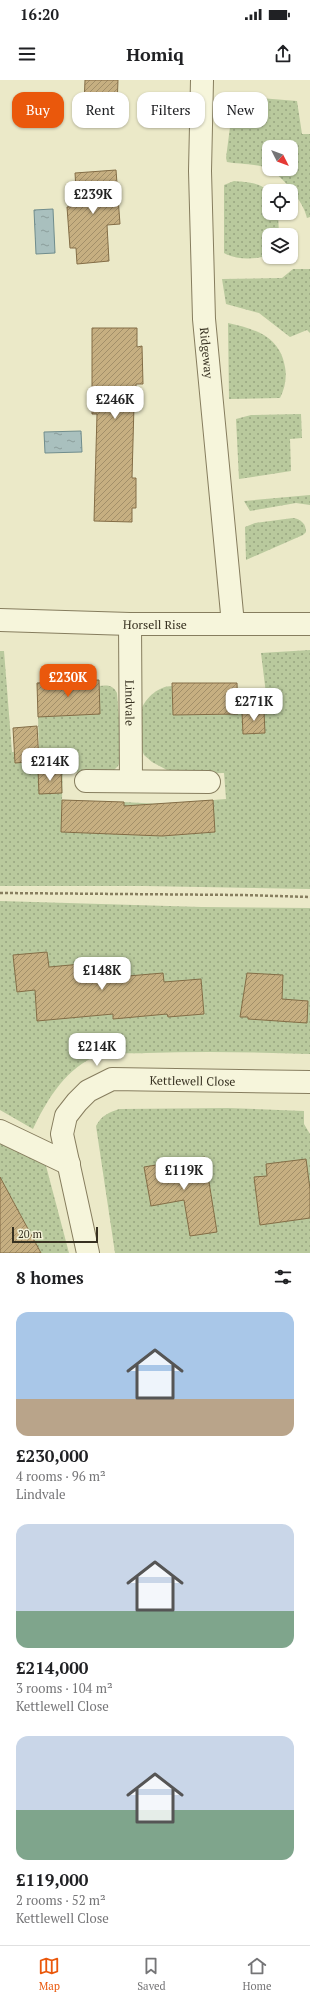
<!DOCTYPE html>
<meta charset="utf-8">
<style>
:root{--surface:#fff;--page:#f2f2f2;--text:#202124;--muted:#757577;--line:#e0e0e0;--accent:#ea580c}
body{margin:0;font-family:"PT Serif",serif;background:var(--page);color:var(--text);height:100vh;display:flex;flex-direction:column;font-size:15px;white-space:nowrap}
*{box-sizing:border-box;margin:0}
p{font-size:13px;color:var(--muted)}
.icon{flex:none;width:22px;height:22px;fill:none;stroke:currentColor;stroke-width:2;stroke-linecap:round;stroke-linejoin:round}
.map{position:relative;height:1173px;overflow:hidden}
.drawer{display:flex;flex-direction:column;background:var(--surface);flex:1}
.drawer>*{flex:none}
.guide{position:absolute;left:12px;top:12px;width:286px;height:36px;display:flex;gap:8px}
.needle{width:26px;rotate:132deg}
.fabs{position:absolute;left:262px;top:60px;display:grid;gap:8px}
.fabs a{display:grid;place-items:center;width:36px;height:36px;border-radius:8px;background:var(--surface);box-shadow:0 1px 3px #0004;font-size:20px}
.scale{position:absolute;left:12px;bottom:10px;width:86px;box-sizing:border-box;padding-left:4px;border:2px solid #373121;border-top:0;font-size:11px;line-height:14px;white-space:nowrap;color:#373121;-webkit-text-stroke:3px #f3f2d7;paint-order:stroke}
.price{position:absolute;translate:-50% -34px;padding:0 9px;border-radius:8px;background:#fff;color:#222;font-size:13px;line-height:26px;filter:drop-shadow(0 1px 2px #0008)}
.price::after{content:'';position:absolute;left:50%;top:24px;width:12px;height:9px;margin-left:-6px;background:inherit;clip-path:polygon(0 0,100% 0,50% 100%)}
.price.on{background:var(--accent);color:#fff}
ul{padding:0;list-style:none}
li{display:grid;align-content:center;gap:8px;height:212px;padding:0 16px}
li span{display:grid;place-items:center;height:124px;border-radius:12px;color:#555}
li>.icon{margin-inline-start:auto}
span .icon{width:72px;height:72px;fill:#fffc;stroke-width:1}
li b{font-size:17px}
h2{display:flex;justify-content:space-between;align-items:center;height:48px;padding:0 16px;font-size:17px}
.pill{padding:0 14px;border-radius:12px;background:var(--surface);box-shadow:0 1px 3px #0004;font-size:14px;line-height:36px}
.pill.on{background:var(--accent);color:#fff}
.status{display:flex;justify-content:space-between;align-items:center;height:28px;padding:0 20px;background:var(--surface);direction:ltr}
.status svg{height:11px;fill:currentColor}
header{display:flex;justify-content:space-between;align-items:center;height:52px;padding:0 16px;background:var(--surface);font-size:18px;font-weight:600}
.menu{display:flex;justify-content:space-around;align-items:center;height:56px;border-top:1px solid var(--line);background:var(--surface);font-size:11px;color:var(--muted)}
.menu a{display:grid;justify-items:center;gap:2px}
.menu .on{color:var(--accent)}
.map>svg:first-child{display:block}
</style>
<div class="status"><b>16:20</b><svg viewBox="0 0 49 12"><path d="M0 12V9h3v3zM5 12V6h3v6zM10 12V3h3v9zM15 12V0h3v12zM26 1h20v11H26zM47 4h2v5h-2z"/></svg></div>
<header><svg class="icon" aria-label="menu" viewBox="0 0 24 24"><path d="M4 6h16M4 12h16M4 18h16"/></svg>Homiq<svg class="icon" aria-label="share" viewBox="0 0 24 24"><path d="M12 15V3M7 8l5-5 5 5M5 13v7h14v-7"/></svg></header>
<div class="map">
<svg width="310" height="1173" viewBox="0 0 310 1173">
<defs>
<pattern id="garden-dots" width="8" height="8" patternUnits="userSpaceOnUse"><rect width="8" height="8" fill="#b9c99d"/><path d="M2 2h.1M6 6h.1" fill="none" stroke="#97a480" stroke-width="1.8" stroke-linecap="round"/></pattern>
<pattern id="water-ripples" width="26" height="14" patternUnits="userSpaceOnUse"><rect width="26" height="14" fill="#a9c0be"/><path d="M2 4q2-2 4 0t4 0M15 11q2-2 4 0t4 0" fill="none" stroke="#8a9d9a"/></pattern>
<pattern id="building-hatch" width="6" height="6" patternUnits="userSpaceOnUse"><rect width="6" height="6" fill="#c6af81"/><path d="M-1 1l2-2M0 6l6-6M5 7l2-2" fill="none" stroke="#a28f69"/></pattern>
</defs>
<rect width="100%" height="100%" fill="#ebe9c8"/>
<g fill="url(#garden-dots)" fill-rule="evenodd">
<path d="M234,16L297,21L302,54H310V137L307,138C304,122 282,95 267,88C258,84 238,84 227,82L226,78ZM269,67H291V89H269Z"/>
<path d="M234,101C244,102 264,102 269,114C270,119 269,127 269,133H278L279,155H269V175C256,180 236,180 224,173V105Z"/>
<path d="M293,189H310V253L307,250L290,257L259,233L226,224L222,199L282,198Z"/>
<path d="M228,243C256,249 280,257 285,287C287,297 285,308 280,318L229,319Z"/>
<path d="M301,334L302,358L290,359L291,391L239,399L236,339L251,335Z"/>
<path d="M310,415V425L296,423L250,431L244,421Z"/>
<path d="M293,438C301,439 306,444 306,452L303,455L246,480L245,447L255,443Z"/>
<path d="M310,570V809L144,806H0V571H4L12,672L39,670L38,637L99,606C107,605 113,605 117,613L122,678L118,686L112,692L101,694L70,692L63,687L61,752L123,754L124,722L160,724L162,756L214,752L213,720L226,719L224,693L177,694L167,690L152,682L144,675L141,667V630C146,617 159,606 172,606L173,635L238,634L242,632L243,654L265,653L264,631L268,630L261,573Z"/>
<path d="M0,821L202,827L310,828V974C255,972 201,971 146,973C130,974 107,971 92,978C63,992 46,1022 33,1049L0,1030Z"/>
<path d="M228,1028L304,1031V1044L310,1054V1173H115L96,1046C102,1035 108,1033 119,1029Z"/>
<path d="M0,1062L45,1082L69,1173H41L10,1115L0,1120Z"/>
</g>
<g fill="url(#water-ripples)" stroke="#708d8d">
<path d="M53,129L55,173L36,174L34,130Z"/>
<path d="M81,351L82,372L45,373L44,352Z"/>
</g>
<g fill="url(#building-hatch)" stroke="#836d46">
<path d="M85,0H118L117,27L84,25Z"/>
<path d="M116,90L120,144L107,145L109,181L77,184L76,168H70L67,127L77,126L75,93Z"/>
<path d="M92,248H137V267L142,266L143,304H136V325H134L132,398H136V428H132V442L94,441L97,334H92Z"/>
<path d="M99,600L100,634L38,637L37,603Z"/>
<path d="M172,603H237L238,634L173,635Z"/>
<path d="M264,631L265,653L243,654L242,632Z"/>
<path d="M37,646L39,681L15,683L13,648Z"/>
<path d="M61,689L62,713L39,714L38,690Z"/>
<path d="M62,720L124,722V726L213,720L215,752L162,756L61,752Z"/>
<path d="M47,872L49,887L103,882L105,898L163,893L164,902L201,899L204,934L168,937L167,934L113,939V934L37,941L35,910L17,912L13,875Z"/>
<path d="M247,893L283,895L282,919L308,921L307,943L248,939V937H240Z"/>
<path d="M205,1077L217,1152L190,1156L184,1120L151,1126L144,1087Z"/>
<path d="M306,1079L310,1109V1138L260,1145L254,1097L267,1096L266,1084Z"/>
<path d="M0,1097L41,1173H0Z"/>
</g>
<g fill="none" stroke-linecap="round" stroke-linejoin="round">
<defs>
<g id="street">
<path id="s1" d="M202,0L200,91L204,239L233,544"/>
<path id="s2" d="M0,540L130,544H310"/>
<path id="s3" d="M130,544L131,701"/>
<path d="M86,701L209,702"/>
<path d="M0,1051L69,1084"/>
<path id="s4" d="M88,1173L62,1054L66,1036L77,1022L88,1011L112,999L310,1002"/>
</g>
</defs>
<use href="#street" stroke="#867d5e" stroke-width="24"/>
<path stroke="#867d5e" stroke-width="2.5" stroke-dasharray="3 2" stroke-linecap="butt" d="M0,813L243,815L310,817"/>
<use href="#street" stroke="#f6f5db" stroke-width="22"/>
</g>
<g text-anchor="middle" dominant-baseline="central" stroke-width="3" stroke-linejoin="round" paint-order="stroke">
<g font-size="12" fill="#373121" stroke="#f3f2d7">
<text stroke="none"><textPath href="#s1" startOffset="273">Ridgeway</textPath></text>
<text stroke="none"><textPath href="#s2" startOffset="155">Horsell Rise</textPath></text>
<text stroke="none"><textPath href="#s3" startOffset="79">Lindvale</textPath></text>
<text stroke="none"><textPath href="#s4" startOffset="281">Kettlewell Close</textPath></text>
</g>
</g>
</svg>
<div class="fabs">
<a><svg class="needle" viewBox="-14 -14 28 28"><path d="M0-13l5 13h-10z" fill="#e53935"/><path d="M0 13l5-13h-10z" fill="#757577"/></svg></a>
<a><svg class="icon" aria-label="locate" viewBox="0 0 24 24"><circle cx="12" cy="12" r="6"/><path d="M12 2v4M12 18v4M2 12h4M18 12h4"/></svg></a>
<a><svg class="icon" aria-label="layers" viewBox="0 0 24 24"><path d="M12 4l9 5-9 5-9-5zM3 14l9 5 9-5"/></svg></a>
</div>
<div class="scale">20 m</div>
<b class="price" style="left:93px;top:135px">£239K</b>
<b class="price" style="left:115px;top:340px">£246K</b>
<b class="price on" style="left:68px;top:618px">£230K</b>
<b class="price" style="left:254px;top:642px">£271K</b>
<b class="price" style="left:50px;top:702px">£214K</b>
<b class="price" style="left:102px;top:911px">£148K</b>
<b class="price" style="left:97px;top:987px">£214K</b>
<b class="price" style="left:184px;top:1111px">£119K</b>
<div class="guide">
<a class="pill on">Buy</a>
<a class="pill">Rent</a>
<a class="pill">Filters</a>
<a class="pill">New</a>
</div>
</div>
<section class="drawer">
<h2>8 homes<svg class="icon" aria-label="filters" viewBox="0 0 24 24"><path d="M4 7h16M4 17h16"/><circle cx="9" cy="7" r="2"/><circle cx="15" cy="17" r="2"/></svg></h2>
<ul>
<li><span style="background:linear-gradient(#a9c7e8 70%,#b9a48a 0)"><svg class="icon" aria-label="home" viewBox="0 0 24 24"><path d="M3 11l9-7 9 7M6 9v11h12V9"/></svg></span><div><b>£230,000</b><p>4 rooms · 96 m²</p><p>Lindvale</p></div></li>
<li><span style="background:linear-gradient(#c9d6e8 70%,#7fa58c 0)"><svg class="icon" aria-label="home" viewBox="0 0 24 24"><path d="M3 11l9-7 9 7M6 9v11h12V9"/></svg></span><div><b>£214,000</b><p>3 rooms · 104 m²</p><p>Kettlewell Close</p></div></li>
<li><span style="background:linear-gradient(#c9d6e8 60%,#7fa58c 0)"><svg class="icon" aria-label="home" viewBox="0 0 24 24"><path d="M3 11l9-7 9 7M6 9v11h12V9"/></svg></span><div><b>£119,000</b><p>2 rooms · 52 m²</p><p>Kettlewell Close</p></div></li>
</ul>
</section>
<nav class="menu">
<a class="on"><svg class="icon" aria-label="map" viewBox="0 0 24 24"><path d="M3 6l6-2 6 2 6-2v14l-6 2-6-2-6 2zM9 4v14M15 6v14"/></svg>Map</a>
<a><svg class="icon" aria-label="saved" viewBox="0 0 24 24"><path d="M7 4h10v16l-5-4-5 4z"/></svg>Saved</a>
<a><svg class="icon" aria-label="home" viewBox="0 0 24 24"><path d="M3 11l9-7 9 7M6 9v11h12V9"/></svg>Home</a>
</nav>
